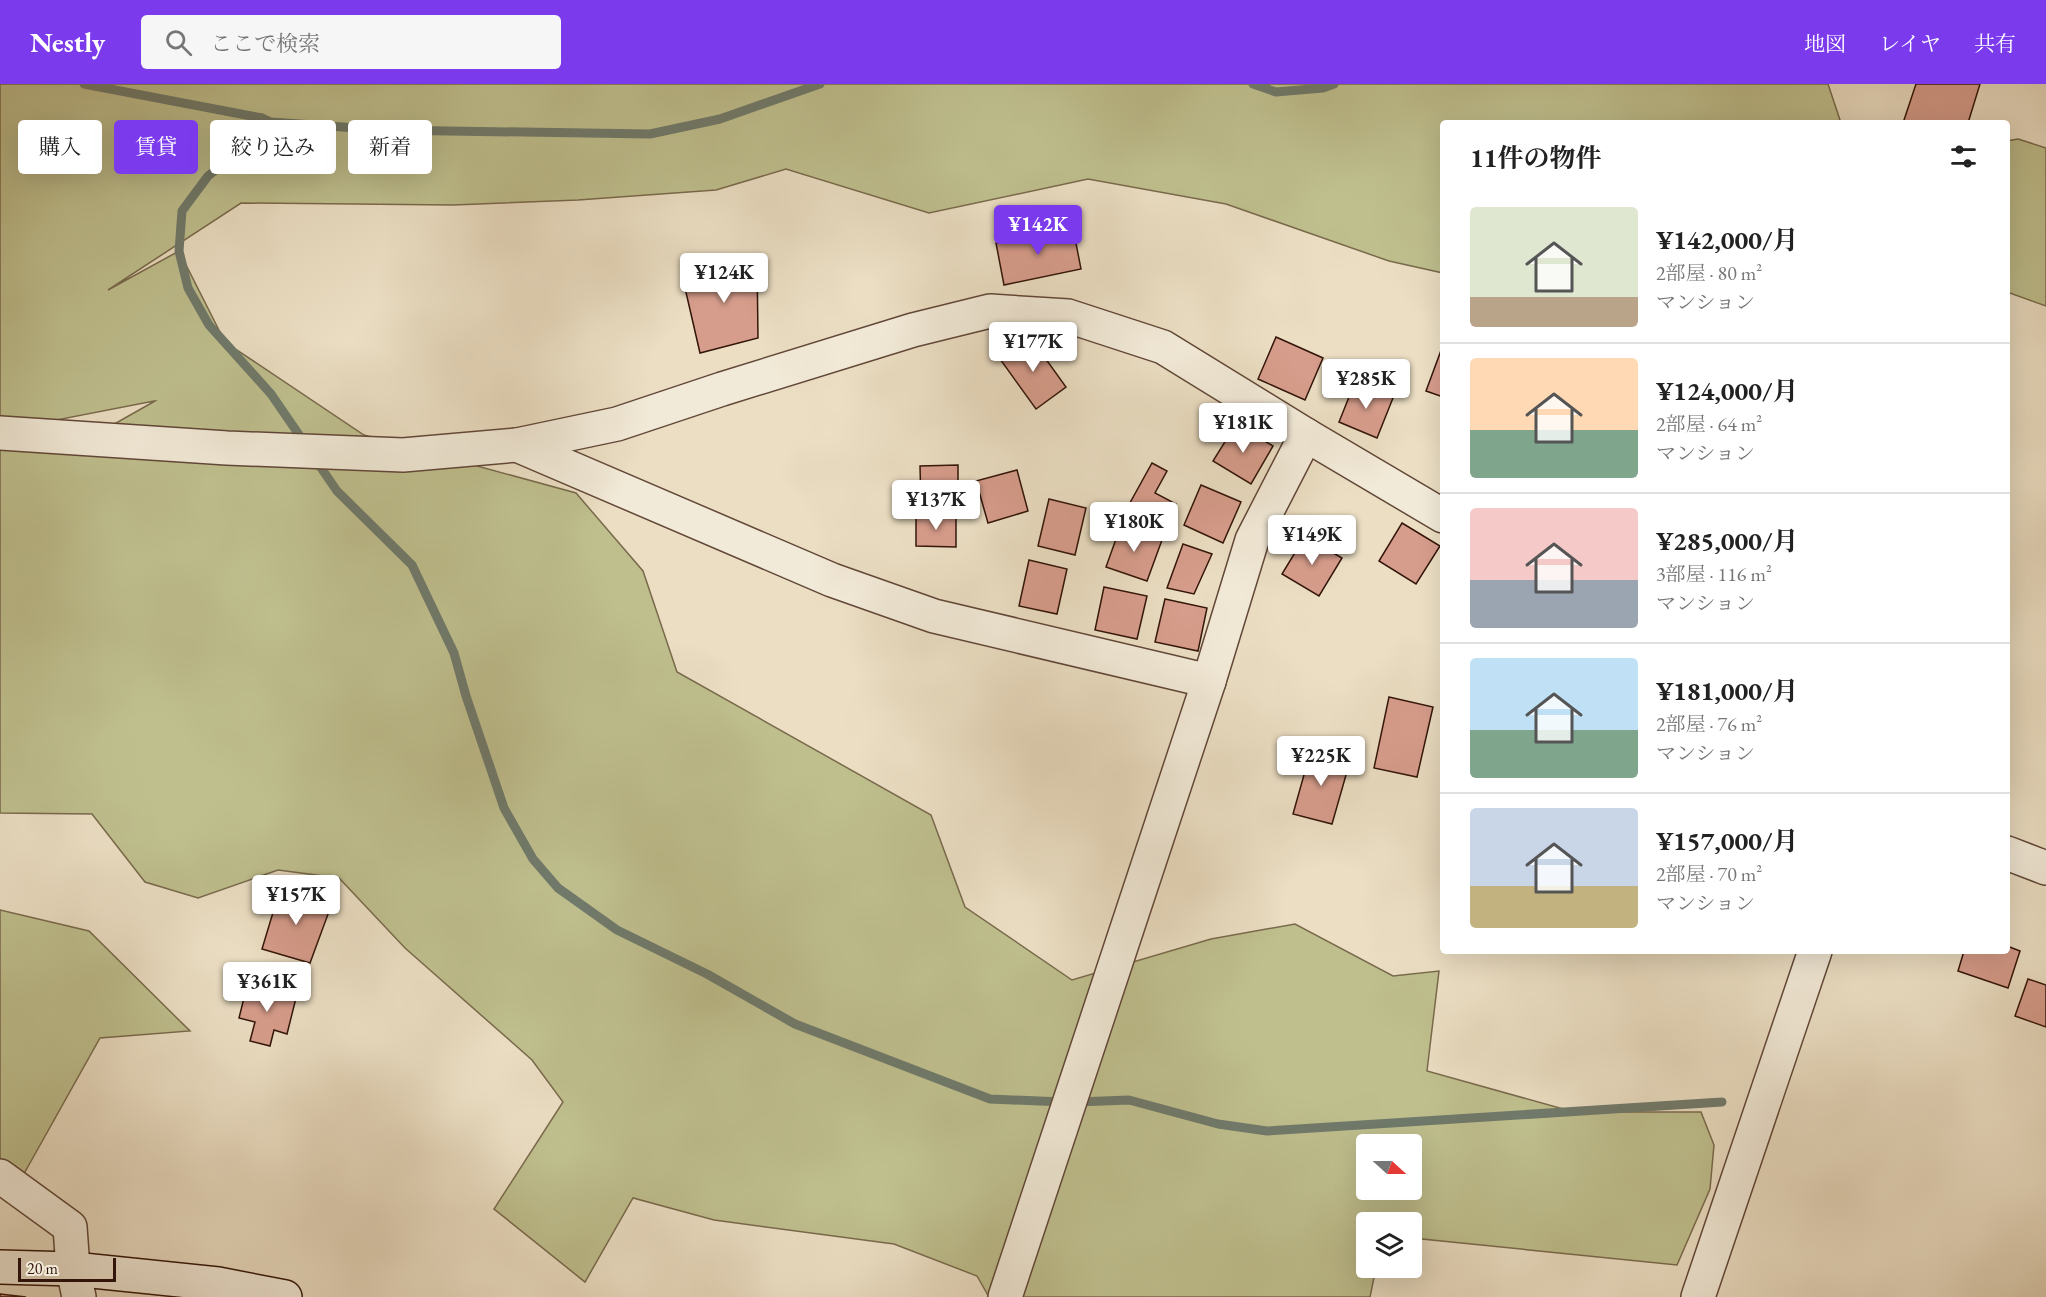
<!DOCTYPE html>
<html lang="ja">
<meta charset="utf-8">
<style>
:root{--surface:#fff;--page:#f6f6f6;--text:#222;--muted:#767676;--line:#e0e0e0;--accent:#7c3aed}
body{margin:0;font-family:"EB Garamond","Noto Serif JP",serif;background:var(--page);color:var(--text);height:100vh;display:flex;flex-direction:column;font-size:22px;white-space:nowrap}
*{box-sizing:border-box;margin:0}
p{font-size:20px;color:var(--muted)}
.icon{flex:none;width:33px;height:33px;fill:none;stroke:currentColor;stroke-width:2;stroke-linecap:round;stroke-linejoin:round}
.map{position:relative;flex:1;overflow:hidden}
.sheet{position:absolute;left:1440px;top:36px;width:570px;height:834px;display:flex;flex-direction:column;background:var(--surface);border-radius:6px;box-shadow:0 6px 24px #0002}
.sheet>*{flex:none}
.guide{position:absolute;left:18px;top:36px;width:570px;height:54px;display:flex;gap:12px}
.needle{width:39px;rotate:111deg}
.controls{position:absolute;left:1356px;top:1050px;display:grid;gap:12px}
.controls a{display:grid;place-items:center;width:66px;height:66px;border-radius:6px;background:var(--surface);box-shadow:0 6px 24px #0002;font-size:30px}
.scale{position:absolute;left:18px;bottom:15px;width:98px;box-sizing:border-box;padding-left:6px;border:3px solid #331509;border-top:0;font-size:16px;line-height:21px;white-space:nowrap;color:#331509;-webkit-text-stroke:4px #f2ead8;paint-order:stroke}
.price{position:absolute;translate:-50% -51px;padding:0 14px;border-radius:6px;background:#fff;color:#222;font-size:20px;line-height:39px;filter:drop-shadow(0 2px 3px #0008)}
.price::after{content:'';position:absolute;left:50%;top:36px;width:18px;height:14px;margin-left:-9px;background:inherit;clip-path:polygon(0 0,100% 0,50% 100%)}
.price.selected{background:var(--accent);color:#fff}
ul{padding:0;list-style:none}
li{display:flex;align-items:center;gap:18px;height:150px;padding:0 30px}
li+li{border-top:2px solid var(--line)}
li span{display:grid;place-items:center;flex:none;width:168px;height:120px;border-radius:6px;color:#555}
li>.icon{margin-inline-start:auto}
span .icon{width:72px;height:72px;fill:#fffc;stroke-width:1}
li b{font-size:26px}
h2{display:flex;justify-content:space-between;align-items:center;height:72px;padding:0 30px;font-size:26px}
.chip{padding:0 21px;border-radius:6px;background:var(--surface);box-shadow:0 6px 24px #0002;font-size:21px;line-height:54px}
.chip.selected{background:var(--accent);color:#fff}
header{display:flex;align-items:center;gap:36px;box-sizing:border-box;height:84px;padding:0 30px;background:var(--accent);color:#fff}
header strong{font-size:28px}
nav{display:flex;gap:33px;margin-inline-start:auto;font-size:21px}
.search{width:420px;height:54px;background:var(--page);display:flex;align-items:center;gap:15px;box-sizing:border-box;padding:0 21px;border-radius:6px;color:var(--muted);font-size:22px}
.map>svg:first-child{display:block}
</style>
<header>
<strong>Nestly</strong>
<div class="search"><svg class="icon" aria-label="search" viewBox="0 0 24 24"><circle cx="10" cy="10" r="6"/><path d="M15 15l6 6"/></svg>ここで検索</div>
<nav><a>地図</a><a>レイヤ</a><a>共有</a></nav>
</header>
<div class="map">
<svg width="2046" height="1213" viewBox="0 0 2046 1213">
<rect width="100%" height="100%" fill="#ebdec3"/>
<filter id="stains"><feTurbulence type="fractalNoise" baseFrequency=".00333" numOctaves="4"/><feColorMatrix values="0 0 0 0 .2 0 0 0 0 .09 0 0 0 0 .02 0 0 0 .5 -.17"/></filter>
<radialGradient id="worn" r=".72"><stop offset=".6" stop-color="#630" stop-opacity="0"/><stop offset="1" stop-color="#630" stop-opacity=".3"/></radialGradient>
<g fill="#bfbf8e" stroke="#796a4c" stroke-width="1.5" fill-rule="evenodd">
<path d="M0,0H1828L1841,39H1443V189L1389,177L1226,120L1088,95L929,129L786,85L716,106L578,116L453,121L241,119L108,206L179,167L225,258L364,351L576,409L643,487L677,588L931,731L965,823L1072,896L1211,855L1295,840L1393,892L1439,887L1427,987L1574,1028H1701L1714,1061L1710,1105L1677,1181L1412,1154V1138H1366V1184H1376L1370,1213H989L977,1192L894,1160L714,1136L633,1114L585,1198L494,1125L563,1018L532,976L405,864L339,794L278,786L198,814L145,798L92,730L0,729ZM155,317L88,355L56,336L154,317ZM1366,1060H1412V1106H1366Z"/>
<path d="M2018,55L2046,64V222L2007,208V57Z"/>
<path d="M0,826L89,847L190,947L100,954L16,1104L0,1092Z"/>
</g>
<g fill="none" stroke-linecap="round" stroke-linejoin="round">
<g stroke="#707a6b" stroke-width="9">
<path d="M84,0L262,34L271,38L385,46L650,50L720,35L820,0"/>
<path d="M1253,0L1276,8L1323,4L1334,0"/>
<path d="M262,34L245,63L208,92L182,127L179,167L188,204L209,241L271,310L304,358"/>
<path d="M315,375L337,407L412,481L454,569L466,612L504,724L533,775L558,804L617,846L707,890L795,940L990,1015L1063,1018"/>
<path d="M1077,1018L1129,1016L1218,1040L1267,1047L1722,1018"/>
</g>
</g>
<g fill="#d79d8c" stroke="#331509" stroke-width="1.5">
<path d="M1916,0H1980L1968,39H1903Z"/>
<path d="M1073,144L1081,185L1004,201L996,159Z"/>
<path d="M757,173L758,254L700,269L682,191Z"/>
<path d="M1030,253L1066,303L1036,325L1000,275Z"/>
<path d="M1276,253L1323,274L1305,316L1258,295Z"/>
<path d="M1443,261V313L1426,307Z"/>
<path d="M1355,298L1393,314L1377,354L1339,338Z"/>
<path d="M1236,340L1273,362L1251,400L1213,377Z"/>
<path d="M1152,379L1167,387L1155,409L1176,420L1162,445L1126,426Z"/>
<path d="M958,381V421H921L920,382Z"/>
<path d="M1017,386L1028,427L988,439L976,397Z"/>
<path d="M1201,401L1241,418L1223,459L1184,441Z"/>
<path d="M1049,415L1086,424L1075,471L1038,462Z"/>
<path d="M916,431H956V463L916,462Z"/>
<path d="M1402,439L1440,462L1416,500L1379,477Z"/>
<path d="M1121,441L1162,456L1147,497L1106,483Z"/>
<path d="M1305,452L1342,474L1319,512L1282,490Z"/>
<path d="M1183,460L1212,470L1194,510L1167,504Z"/>
<path d="M1029,476L1067,485L1057,530L1019,522Z"/>
<path d="M1104,503L1147,512L1137,555L1095,546Z"/>
<path d="M1165,515L1207,524L1198,567L1155,558Z"/>
<path d="M1389,613L1433,623L1417,693L1374,684Z"/>
<path d="M1311,666L1350,677L1332,740L1293,730Z"/>
<path d="M281,802L331,822L310,879L262,865Z"/>
<path d="M2007,862L2020,867L2008,904L1958,887L1964,867H2007Z"/>
<path d="M272,884L297,889L293,906L269,900Z"/>
<path d="M2028,895L2046,901V943L2015,932Z"/>
<path d="M247,902L296,914L287,950L274,946L270,962L250,957L255,938L239,934Z"/>
<path d="M0,1210L26,1213H0Z"/>
</g>
<g fill="none" stroke-linecap="round" stroke-linejoin="round">
<defs>
<g id="street">
<path d="M0,349L227,364L403,371L517,361L617,340L722,305L913,246L990,227L1068,232L1163,263L1306,351L1443,432"/>
<path d="M517,361L832,496L934,532L1209,597"/>
<path d="M2007,769L2046,784"/>
<path d="M0,1092L70,1143L73,1185L79,1213"/>
<path d="M1005,1213L1209,597L1252,456L1306,351"/>
<path d="M1698,1213L1815,867"/>
</g>
<path id="secondary" d="M0,1183L73,1185L218,1200L285,1213"/>
</defs>
<use href="#street" stroke="#614738" stroke-width="36"/>
<use href="#secondary" stroke="#331509" stroke-width="36"/>
<use href="#street" stroke="#f2ead8" stroke-width="33"/>
<use href="#secondary" stroke="#f2ead8" stroke-width="33"/>
</g>
<rect width="100%" height="100%" filter="url(#stains)"/>
<rect width="100%" height="100%" fill="url(#worn)"/>
</svg>
<div class="controls">
<a><svg class="needle" viewBox="-14 -14 28 28"><path d="M0-13l5 13h-10z" fill="#e53935"/><path d="M0 13l5-13h-10z" fill="#767676"/></svg></a>
<a><svg class="icon" aria-label="layers" viewBox="0 0 24 24"><path d="M12 4l9 5-9 5-9-5zM3 14l9 5 9-5"/></svg></a>
</div>
<div class="scale">20 m</div>
<b class="price selected" style="left:1038px;top:172px">¥142K</b>
<b class="price" style="left:724px;top:220px">¥124K</b>
<b class="price" style="left:1033px;top:289px">¥177K</b>
<b class="price" style="left:1366px;top:326px">¥285K</b>
<b class="price" style="left:1243px;top:370px">¥181K</b>
<b class="price" style="left:936px;top:447px">¥137K</b>
<b class="price" style="left:1134px;top:469px">¥180K</b>
<b class="price" style="left:1312px;top:482px">¥149K</b>
<b class="price" style="left:1321px;top:703px">¥225K</b>
<b class="price" style="left:296px;top:842px">¥157K</b>
<b class="price" style="left:267px;top:929px">¥361K</b>
<div class="guide">
<a class="chip">購入</a>
<a class="chip selected">賃貸</a>
<a class="chip">絞り込み</a>
<a class="chip">新着</a>
</div>
<section class="sheet">
<h2>11件の物件<svg class="icon" aria-label="filters" viewBox="0 0 24 24"><path d="M4 7h16M4 17h16"/><circle cx="9" cy="7" r="2"/><circle cx="15" cy="17" r="2"/></svg></h2>
<ul>
<li><span style="background:linear-gradient(#dfe7d0 75%,#b9a48a 0)"><svg class="icon" aria-label="home" viewBox="0 0 24 24"><path d="M3 11l9-7 9 7M6 9v11h12V9"/></svg></span><div><b>¥142,000/月</b><p>2部屋 · 80 m²</p><p>マンション</p></div></li>
<li><span style="background:linear-gradient(#ffd9b3 60%,#7fa58c 0)"><svg class="icon" aria-label="home" viewBox="0 0 24 24"><path d="M3 11l9-7 9 7M6 9v11h12V9"/></svg></span><div><b>¥124,000/月</b><p>2部屋 · 64 m²</p><p>マンション</p></div></li>
<li><span style="background:linear-gradient(#f6c9c9 60%,#9aa5b1 0)"><svg class="icon" aria-label="home" viewBox="0 0 24 24"><path d="M3 11l9-7 9 7M6 9v11h12V9"/></svg></span><div><b>¥285,000/月</b><p>3部屋 · 116 m²</p><p>マンション</p></div></li>
<li><span style="background:linear-gradient(#bfe0f5 60%,#7fa58c 0)"><svg class="icon" aria-label="home" viewBox="0 0 24 24"><path d="M3 11l9-7 9 7M6 9v11h12V9"/></svg></span><div><b>¥181,000/月</b><p>2部屋 · 76 m²</p><p>マンション</p></div></li>
<li><span style="background:linear-gradient(#c9d6e8 65%,#c2b280 0)"><svg class="icon" aria-label="home" viewBox="0 0 24 24"><path d="M3 11l9-7 9 7M6 9v11h12V9"/></svg></span><div><b>¥157,000/月</b><p>2部屋 · 70 m²</p><p>マンション</p></div></li>
</ul>
</section>
</div>
